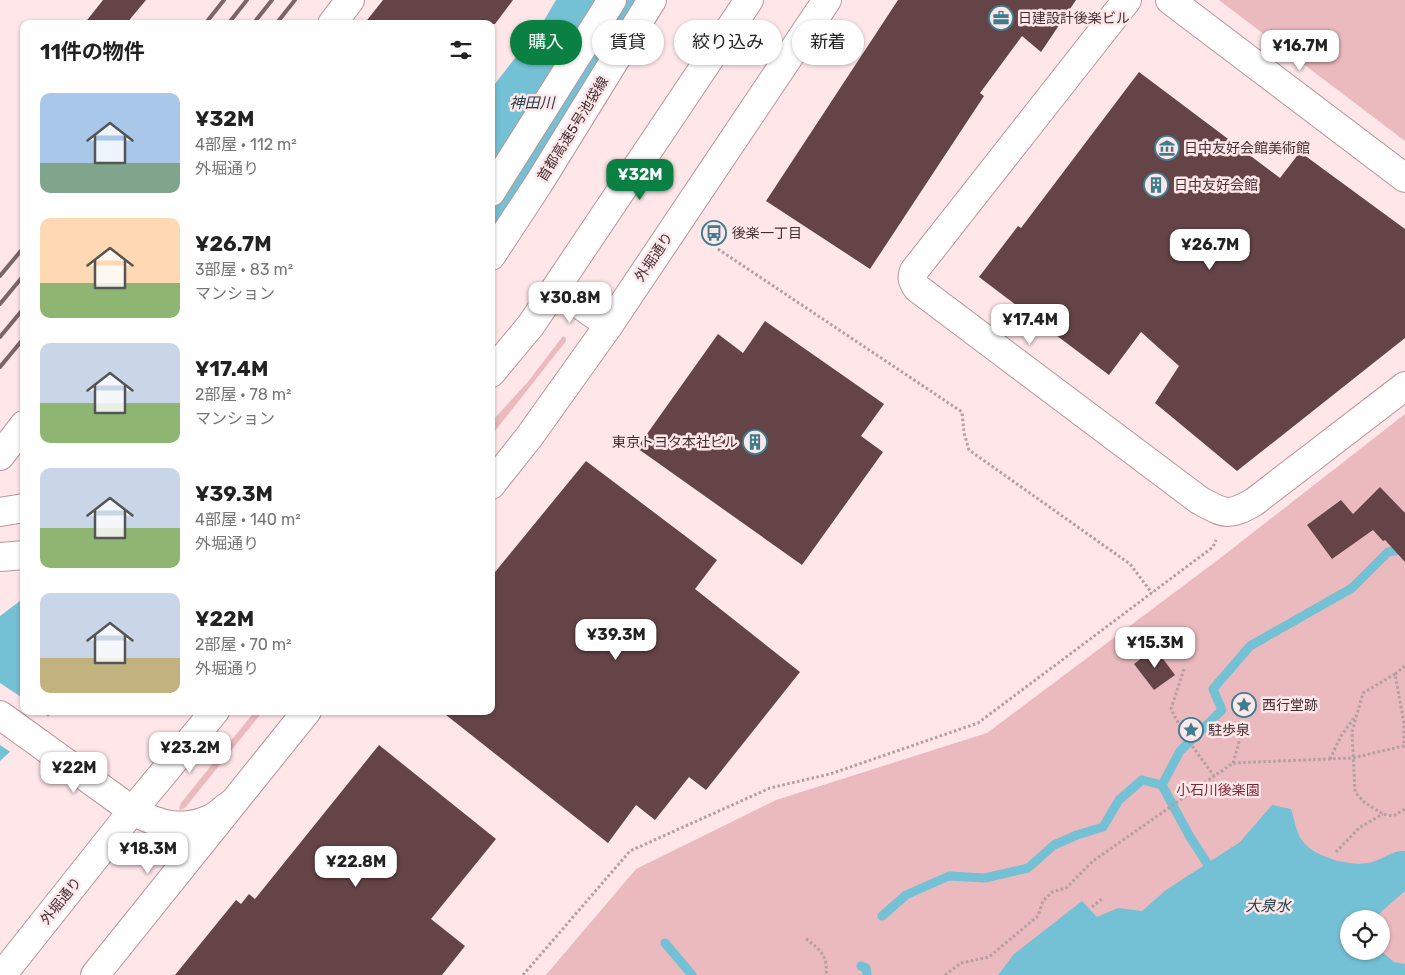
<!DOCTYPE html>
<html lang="ja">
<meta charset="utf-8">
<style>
:root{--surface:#fff;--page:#f2f2f2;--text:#222;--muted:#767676;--accent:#0b8043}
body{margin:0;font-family:Rubik,"Noto Sans JP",sans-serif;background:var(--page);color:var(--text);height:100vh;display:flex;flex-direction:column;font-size:19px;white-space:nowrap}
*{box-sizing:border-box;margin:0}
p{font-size:16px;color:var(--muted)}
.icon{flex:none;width:28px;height:28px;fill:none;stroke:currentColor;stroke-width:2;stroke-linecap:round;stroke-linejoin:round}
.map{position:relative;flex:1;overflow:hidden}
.details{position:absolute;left:20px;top:20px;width:475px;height:695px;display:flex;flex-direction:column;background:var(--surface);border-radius:10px;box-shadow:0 1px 4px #0004}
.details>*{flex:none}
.banner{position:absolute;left:510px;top:20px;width:475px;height:45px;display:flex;gap:10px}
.buttons{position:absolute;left:1340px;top:910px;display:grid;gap:10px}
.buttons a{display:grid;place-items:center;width:50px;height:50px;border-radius:50%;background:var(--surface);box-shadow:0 1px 4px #0004;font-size:25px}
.price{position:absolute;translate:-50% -42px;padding:0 11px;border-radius:10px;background:#fff;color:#222;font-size:16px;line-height:32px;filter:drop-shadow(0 1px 2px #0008)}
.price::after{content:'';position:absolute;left:50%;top:30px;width:15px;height:11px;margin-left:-8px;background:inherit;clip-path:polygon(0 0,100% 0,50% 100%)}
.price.active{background:var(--accent);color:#fff}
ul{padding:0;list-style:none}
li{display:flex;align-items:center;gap:15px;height:125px;padding:0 20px}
li span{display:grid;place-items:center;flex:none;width:140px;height:100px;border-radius:10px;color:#555}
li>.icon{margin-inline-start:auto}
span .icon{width:60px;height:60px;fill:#fffc;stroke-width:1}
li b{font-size:21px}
h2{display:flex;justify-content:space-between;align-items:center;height:60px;padding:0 20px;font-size:21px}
.tag{padding:0 18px;border-radius:22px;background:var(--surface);box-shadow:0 1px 4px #0004;font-size:18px;line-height:45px}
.tag.active{background:var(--accent);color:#fff}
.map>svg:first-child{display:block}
</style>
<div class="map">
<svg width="1405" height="975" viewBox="0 0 1405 975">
<rect width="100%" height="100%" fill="#ffe6e8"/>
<g fill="#eababe" fill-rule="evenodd">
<path d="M1219,0H1405V141Z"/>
<path d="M563,336L566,338V341L491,436V422L527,383Z"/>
<path d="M1405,414V975H546L636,869L776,800L987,733L1223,556ZM1349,919H1381V951H1349Z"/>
<path d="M255,711H263L185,808L180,810L179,808L181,803Z"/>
</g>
<g fill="#74c0d4">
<path d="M556,0H648L491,238V89L543,22Z"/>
<path d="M24,598V711H54L0,761V616Z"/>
<path d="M1272,805L1291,809C1294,818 1296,831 1301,839C1312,857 1352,868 1372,862C1383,859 1393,850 1405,851V891L1382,911L1376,919H1349V951H1381L1394,962L1405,964V975H998L1014,954L1082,901L1097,917L1118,908L1142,911L1166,890L1240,842Z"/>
</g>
<path fill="#ffe6e8" d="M0,683L24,699V711H41L50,718L12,753L0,745Z"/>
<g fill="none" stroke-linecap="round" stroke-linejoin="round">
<g stroke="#74c0d4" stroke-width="9">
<path d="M1162,785L1180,751L1222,710L1213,689L1250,646L1352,588L1388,552L1405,549"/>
<path d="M882,916L906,895L949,876L985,878L1028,868L1054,845L1077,835L1103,827L1119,800L1142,780L1162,785L1190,837L1207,863"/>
<path d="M665,943L692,975"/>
<path d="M861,966L866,968L867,975"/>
</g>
</g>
<g fill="#654447">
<path d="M103,0H146L126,24H84Z"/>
<path d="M383,0H513L495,24H364Z"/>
<path d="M898,0H1076L1041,52L1022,36L980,93L984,96L870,269L766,201Z"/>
<path d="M1139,72L1280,178L1300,152L1405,229V338L1237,471L1155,403L1179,366L1141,332L1109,375L979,277L1018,226L1021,228Z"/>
<path d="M765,321L884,404L861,436L883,452L802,565L637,448L718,334L743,353Z"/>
<path d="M586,461L717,560L695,589L800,672L706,790L689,777L655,820L636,805L608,843L441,711H491V577Z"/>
<path d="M1380,487L1405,513V562L1385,540L1383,541L1373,530L1332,559L1307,525L1341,500L1353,514Z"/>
<path d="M1155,648L1175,675L1154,690L1134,664Z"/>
<path d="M379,745L496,839L431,919L465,946L442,975H175L236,900L241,904L249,894L255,899Z"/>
</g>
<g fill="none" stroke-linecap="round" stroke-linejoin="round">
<defs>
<g id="minor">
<path d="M1127,0L914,271C911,278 913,282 917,288L1199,500C1225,514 1228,517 1254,502L1405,386"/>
<path d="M1170,0L1405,178"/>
<path d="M332,24L350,0"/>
<path d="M0,456L24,425"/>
<path d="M0,715L133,811C159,825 183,832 212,818C218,815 225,808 231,804"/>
</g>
<g id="major">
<path d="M556,288L609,325"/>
<path d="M491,373L531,325L749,0"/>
<path d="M491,485L529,437L609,325L827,0"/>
<path d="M2,975L137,805L215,711"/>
<path d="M95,975L307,711"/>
</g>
<g id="highway">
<path d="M491,192L612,0"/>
<path d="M491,256L539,183L652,0"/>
<path d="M0,512L24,508"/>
<path d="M0,557L24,555"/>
</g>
</defs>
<use href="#minor" stroke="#bb9598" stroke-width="30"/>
<use href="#major" stroke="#bb9598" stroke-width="30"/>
<use href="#highway" stroke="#bb9598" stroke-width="30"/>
<g stroke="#b39ea0" stroke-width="3" stroke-dasharray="2.5 2.5" stroke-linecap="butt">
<path d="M718,249L962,412L964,433L969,450L1130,564L1152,593"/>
<path d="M1184,669L1171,709L1185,736L1214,776"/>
<path d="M1395,674L1363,693L1352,732L1355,792L1365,803L1383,814L1393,816L1405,809"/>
<path d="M1330,759L1341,736L1356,715"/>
<path d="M1233,763L1245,722"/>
<path d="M1336,852L1359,828L1383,814"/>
<path d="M1092,907L1103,898"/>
<path d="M806,939C821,950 828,956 826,975"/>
<path d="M523,975L630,851L770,788L830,774L978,723L1213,547L1216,540"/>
<path d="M945,975L961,963L989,957L1038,916L1043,901L1052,892L1066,888L1093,861L1233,763L1352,758L1404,746V723L1395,674L1405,666"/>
</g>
<use href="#minor" stroke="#fff" stroke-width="28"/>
<use href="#major" stroke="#fff" stroke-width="28"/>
<use href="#highway" stroke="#fff" stroke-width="28"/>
<g stroke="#796668" stroke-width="4">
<path d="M205,24L224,0"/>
<path d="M228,24L247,0"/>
<path d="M253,24L272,0"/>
<path d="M276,24L295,0"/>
<path d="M0,276L24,247"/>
<path d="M0,304L24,275"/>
<path d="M0,337L24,308"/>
<path d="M0,367L24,338"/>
</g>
</g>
<defs>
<symbol id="office-ring" viewBox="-11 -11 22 22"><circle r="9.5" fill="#ffe6e8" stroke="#3b7e8f" stroke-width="1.5"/><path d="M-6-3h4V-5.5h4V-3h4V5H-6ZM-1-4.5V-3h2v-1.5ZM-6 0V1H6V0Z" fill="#3b7e8f"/></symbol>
<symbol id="museum-ring" viewBox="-11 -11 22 22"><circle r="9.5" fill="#ffe6e8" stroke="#3b7e8f" stroke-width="1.5"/><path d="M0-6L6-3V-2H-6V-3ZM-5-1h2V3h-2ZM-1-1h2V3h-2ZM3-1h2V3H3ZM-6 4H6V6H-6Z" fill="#3b7e8f"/></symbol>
<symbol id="building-ring" viewBox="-11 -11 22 22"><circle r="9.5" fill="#ffe6e8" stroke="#3b7e8f" stroke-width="1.5"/><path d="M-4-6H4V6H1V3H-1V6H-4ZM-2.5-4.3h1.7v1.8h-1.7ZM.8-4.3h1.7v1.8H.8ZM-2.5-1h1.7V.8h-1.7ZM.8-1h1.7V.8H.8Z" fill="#3b7e8f"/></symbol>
<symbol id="bus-ring" viewBox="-11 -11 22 22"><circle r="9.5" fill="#ffe6e8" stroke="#3b7e8f" stroke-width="1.5"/><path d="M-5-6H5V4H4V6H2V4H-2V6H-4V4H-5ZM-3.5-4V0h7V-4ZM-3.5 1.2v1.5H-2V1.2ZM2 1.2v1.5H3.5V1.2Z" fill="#3b7e8f"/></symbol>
<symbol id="sight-ring" viewBox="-11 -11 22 22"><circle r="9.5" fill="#ffe6e8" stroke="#3b7e8f" stroke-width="1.5"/><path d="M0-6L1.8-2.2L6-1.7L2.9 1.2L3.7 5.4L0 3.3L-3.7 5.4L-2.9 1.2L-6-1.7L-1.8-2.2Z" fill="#3b7e8f"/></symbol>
</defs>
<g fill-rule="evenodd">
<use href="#office-ring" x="987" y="4" width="28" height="28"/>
<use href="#museum-ring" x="1153" y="134" width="28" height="28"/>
<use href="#building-ring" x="1142" y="171" width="28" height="28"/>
<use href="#bus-ring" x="700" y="219" width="28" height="28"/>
<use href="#building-ring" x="741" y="428" width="28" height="28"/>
<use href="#sight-ring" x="1230" y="691" width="28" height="28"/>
<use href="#sight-ring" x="1177" y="716" width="28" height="28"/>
</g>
<g text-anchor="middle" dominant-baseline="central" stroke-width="5" stroke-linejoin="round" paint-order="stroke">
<g font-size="14" fill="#403032" stroke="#ffe6e8" text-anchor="start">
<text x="1018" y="18">日建設計後楽ビル</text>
<text x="1184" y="148">日中友好会館美術館</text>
<text x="1174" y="185">日中友好会館</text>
<text x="732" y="233">後楽一丁目</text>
<text x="738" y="442" text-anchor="end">東京トヨタ本社ビル</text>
<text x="1262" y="705">西行堂跡</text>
<text x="1208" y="730">駐歩泉</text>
</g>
<g font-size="14" fill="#403032" stroke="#ffe6e8">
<text transform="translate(573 129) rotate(-58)">首都高速5号池袋線</text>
<text transform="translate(654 257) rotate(-56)">外堀通り</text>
<text transform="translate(61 901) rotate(-51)">外堀通り</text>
</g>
<g font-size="14" fill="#792a38" stroke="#ffe6e8">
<text x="1218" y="790">小石川後楽園</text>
</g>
<g font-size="15" font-style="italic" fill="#1c4049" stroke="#ffe6e8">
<text x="532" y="103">神田川</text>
<text x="1268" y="906">大泉水</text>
</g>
</g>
</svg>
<div class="buttons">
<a><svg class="icon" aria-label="locate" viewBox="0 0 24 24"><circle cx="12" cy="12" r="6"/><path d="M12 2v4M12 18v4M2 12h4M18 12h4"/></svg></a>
</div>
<b class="price" style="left:1300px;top:72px">¥16.7M</b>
<b class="price active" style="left:640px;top:201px">¥32M</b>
<b class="price" style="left:1210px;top:271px">¥26.7M</b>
<b class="price" style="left:570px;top:324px">¥30.8M</b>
<b class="price" style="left:1030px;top:346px">¥17.4M</b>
<b class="price" style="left:616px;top:661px">¥39.3M</b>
<b class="price" style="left:1155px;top:669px">¥15.3M</b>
<b class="price" style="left:190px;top:774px">¥23.2M</b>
<b class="price" style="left:74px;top:794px">¥22M</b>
<b class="price" style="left:148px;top:875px">¥18.3M</b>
<b class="price" style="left:356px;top:888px">¥22.8M</b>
<div class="banner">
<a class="tag active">購入</a>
<a class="tag">賃貸</a>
<a class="tag">絞り込み</a>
<a class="tag">新着</a>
</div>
<section class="details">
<h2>11件の物件<svg class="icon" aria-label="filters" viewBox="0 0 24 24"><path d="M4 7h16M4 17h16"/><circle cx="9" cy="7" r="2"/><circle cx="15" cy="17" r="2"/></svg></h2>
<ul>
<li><span style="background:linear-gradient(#a9c7e8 70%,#7fa58c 0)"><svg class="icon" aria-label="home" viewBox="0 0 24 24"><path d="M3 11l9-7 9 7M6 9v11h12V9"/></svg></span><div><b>¥32M</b><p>4部屋 · 112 m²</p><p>外堀通り</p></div></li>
<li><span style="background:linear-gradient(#ffd9b3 65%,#8fb573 0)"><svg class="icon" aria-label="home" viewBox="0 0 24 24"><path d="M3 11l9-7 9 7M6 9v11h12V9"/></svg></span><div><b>¥26.7M</b><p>3部屋 · 83 m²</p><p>マンション</p></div></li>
<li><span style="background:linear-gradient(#c9d6e8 60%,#8fb573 0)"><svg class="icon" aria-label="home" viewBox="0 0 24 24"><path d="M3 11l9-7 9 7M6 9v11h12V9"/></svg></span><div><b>¥17.4M</b><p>2部屋 · 78 m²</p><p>マンション</p></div></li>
<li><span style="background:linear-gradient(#c9d6e8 60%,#8fb573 0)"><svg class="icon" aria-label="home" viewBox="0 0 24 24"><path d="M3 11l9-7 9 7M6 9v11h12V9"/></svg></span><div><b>¥39.3M</b><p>4部屋 · 140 m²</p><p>外堀通り</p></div></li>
<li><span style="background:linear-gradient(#c9d6e8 65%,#c2b280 0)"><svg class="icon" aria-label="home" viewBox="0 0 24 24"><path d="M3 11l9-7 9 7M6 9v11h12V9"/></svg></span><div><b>¥22M</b><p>2部屋 · 70 m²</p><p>外堀通り</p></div></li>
</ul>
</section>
</div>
